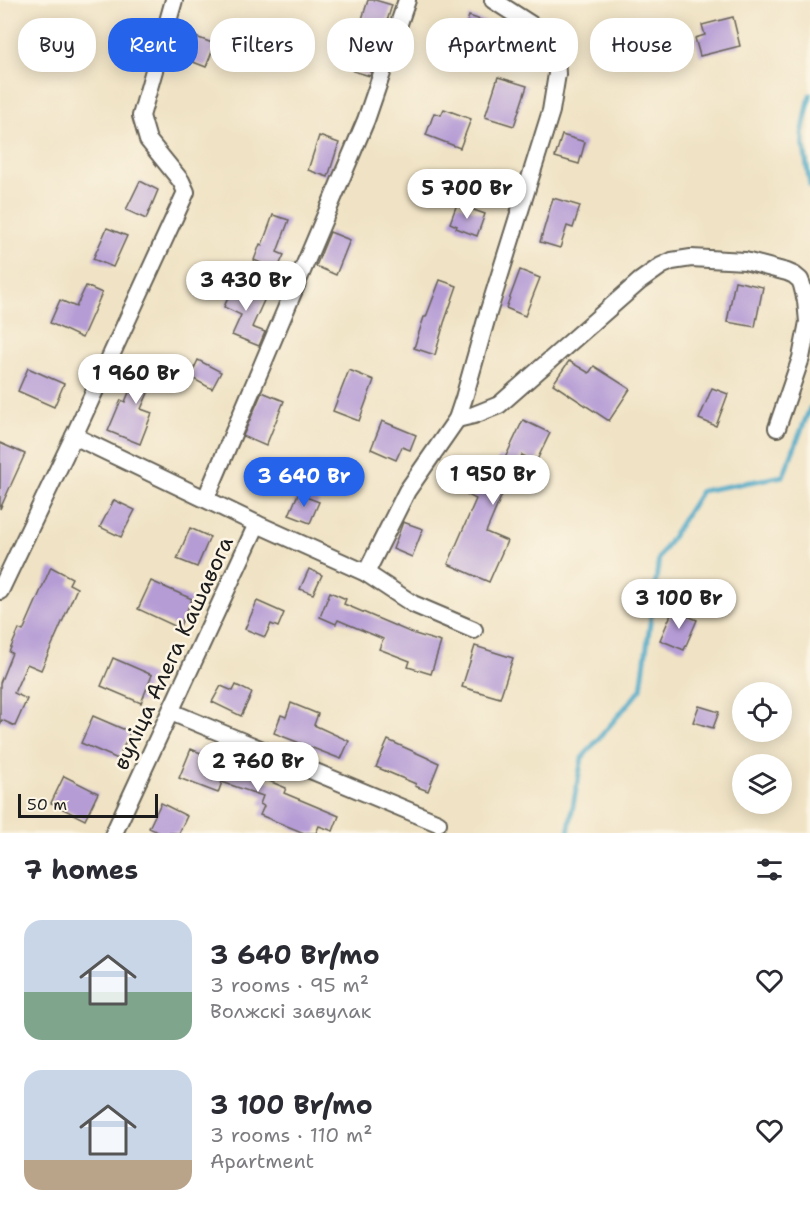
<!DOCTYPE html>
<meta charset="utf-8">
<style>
:root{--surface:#fff;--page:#f2f2f3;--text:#2b2b33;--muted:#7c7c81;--accent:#2563eb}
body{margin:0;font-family:"Shantell Sans",sans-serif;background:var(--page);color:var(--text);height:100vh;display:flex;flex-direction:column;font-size:22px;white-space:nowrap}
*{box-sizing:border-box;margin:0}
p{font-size:20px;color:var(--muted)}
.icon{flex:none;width:33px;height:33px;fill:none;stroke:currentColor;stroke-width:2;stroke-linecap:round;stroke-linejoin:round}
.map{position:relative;height:833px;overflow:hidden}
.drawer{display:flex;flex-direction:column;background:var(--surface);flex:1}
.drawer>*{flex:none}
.guide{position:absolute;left:18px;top:18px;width:774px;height:54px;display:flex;gap:12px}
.controls{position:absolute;left:732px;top:682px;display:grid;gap:12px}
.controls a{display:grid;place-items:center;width:60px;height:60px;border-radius:50%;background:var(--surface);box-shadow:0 3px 15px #0003;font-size:30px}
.scale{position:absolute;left:18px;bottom:15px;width:140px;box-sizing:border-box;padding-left:6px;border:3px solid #1c1c1c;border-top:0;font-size:16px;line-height:21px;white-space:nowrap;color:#1c1c1c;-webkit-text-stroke:4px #fcf5e5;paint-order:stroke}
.price{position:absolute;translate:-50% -51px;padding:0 14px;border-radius:21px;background:#fff;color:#222;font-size:20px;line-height:39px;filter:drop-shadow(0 2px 3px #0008)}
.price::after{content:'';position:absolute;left:50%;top:36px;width:18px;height:14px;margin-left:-9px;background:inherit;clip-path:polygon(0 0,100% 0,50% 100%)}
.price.selected{background:var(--accent);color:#fff}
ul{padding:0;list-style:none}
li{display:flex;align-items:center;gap:18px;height:150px;padding:0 24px}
li span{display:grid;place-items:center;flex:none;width:168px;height:120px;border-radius:18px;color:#555}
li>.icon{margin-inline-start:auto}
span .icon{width:72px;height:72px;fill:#fffc;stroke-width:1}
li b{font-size:26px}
h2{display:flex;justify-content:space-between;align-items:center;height:72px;padding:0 24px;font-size:26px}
.tag{padding:0 21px;border-radius:24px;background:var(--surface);box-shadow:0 3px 15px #0003;font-size:21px;line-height:54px}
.tag.selected{background:var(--accent);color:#fff}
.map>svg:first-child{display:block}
</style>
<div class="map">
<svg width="810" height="833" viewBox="0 0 810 833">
<rect width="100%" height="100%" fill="#fcf5e5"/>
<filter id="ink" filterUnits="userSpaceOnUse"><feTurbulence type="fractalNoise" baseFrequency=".0167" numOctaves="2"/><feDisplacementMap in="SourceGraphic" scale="12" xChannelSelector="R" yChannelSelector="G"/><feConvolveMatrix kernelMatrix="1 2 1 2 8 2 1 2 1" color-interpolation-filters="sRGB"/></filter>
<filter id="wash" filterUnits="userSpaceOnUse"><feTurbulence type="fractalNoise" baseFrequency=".008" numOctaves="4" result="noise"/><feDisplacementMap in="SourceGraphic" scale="24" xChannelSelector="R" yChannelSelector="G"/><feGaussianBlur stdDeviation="1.35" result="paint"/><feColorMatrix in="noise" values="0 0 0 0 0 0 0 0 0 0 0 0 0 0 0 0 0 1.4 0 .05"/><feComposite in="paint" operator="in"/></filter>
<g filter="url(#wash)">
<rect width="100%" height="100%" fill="#f0e3c5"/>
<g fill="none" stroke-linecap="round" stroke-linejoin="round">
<g stroke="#46a6c5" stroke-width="5">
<path d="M810,95L802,134L810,186"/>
<path d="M568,833L582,758L641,689L659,558L701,491L783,476L810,408"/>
</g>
</g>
<g id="blocks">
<g fill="#b59cd5">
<path d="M368,0H375L392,5L370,76L353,71L359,50L353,48Z"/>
<path d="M469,16L501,27L500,30L543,48L538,60L496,43L491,55L472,48L476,35L464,31Z"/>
<path d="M733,17L740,46L700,56L695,38L705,35L702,25Z"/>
<path d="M176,32L188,36V34L215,44L206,67L170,53Z"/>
<path d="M498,77L527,86L514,126L485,117Z"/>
<path d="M444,109L471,119L460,148L426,135L434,113L441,115Z"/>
<path d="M562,135L585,142L579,164L555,157Z"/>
<path d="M319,136L339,143L328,177L308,170Z"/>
<path d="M140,181L158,190L146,219L126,210Z"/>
<path d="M553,198L580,206L573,228L567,226L560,248L540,242Z"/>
<path d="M457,204L485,214L477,236L456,228L457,226L450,223Z"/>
<path d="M273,215L289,220L277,252L284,255L277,270L254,260L260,244L262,245Z"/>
<path d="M107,228L127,236L113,267L93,259Z"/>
<path d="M330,232L350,240L336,275L316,266Z"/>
<path d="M520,270L540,278L525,316L506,308Z"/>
<path d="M440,280L457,286L444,323L435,355L414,348L424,317H426Z"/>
<path d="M735,281L763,287L755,327L727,322Z"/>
<path d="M235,282L266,296L252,327L265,332L259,346L232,335L241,315L224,307Z"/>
<path d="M86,286L102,293L82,338L50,323L60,300L76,307Z"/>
<path d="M144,356L161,363L141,409L152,413L140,444L108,431L121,400L125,402Z"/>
<path d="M198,360L221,372L212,389L190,377Z"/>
<path d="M569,361L589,373L594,366L630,389L609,421L553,384Z"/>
<path d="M28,368L64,384L54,407L18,391Z"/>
<path d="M349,370L374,380L359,421L333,411Z"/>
<path d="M712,388L728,394L716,426L699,419Z"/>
<path d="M262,392L284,401L266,446L243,436Z"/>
<path d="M523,420L550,433L536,462L522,455L511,477L510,476L486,532L507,541L489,582L448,564L476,499L466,494L475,473L489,479L500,456L505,458Z"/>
<path d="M382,421L416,435L410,450L402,447L396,460L371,449Z"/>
<path d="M0,443L25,454L0,509Z"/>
<path d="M298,494L319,502L310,523L289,515Z"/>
<path d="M114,500L135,510L121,537L100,527Z"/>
<path d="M403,522L423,529L412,557L393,549Z"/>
<path d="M190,528L210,537L197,567L177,559Z"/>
<path d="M51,567L72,578L69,584L77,588L41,670L27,664L14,693L27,699L15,726L2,720L0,725V683L12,653L9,652L19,629L23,631Z"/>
<path d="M309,569L322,575L313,594L300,589Z"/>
<path d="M151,581L192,599L179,628L138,609Z"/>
<path d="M330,592L346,599L344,604L412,633L441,642L431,674L408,667L410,661L379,649L383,639L338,620L336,624L320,617Z"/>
<path d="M257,601L284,613L278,627L271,624L265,637L245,629Z"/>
<path d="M673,610L697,620L684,650L660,640Z"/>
<path d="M475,646L513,658L500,698L462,687Z"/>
<path d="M113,658L152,675L141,703L101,686Z"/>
<path d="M236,685L252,693L241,716L212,702L221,686L233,691Z"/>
<path d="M291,703L318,714L314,725L349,741L341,759L274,733L281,715L286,717Z"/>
<path d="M699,706L719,712L713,728L693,722Z"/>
<path d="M93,716L130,732L118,759L81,743Z"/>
<path d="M388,740L439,763L428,791L415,786L416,784L376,767Z"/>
<path d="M191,749L286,788L284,793L339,816L333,831L319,826L316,833H304L260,815L264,806L260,804L263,796L222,782L218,793L179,778Z"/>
<path d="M64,776L98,793L85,820L51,803Z"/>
<path d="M161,803L187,816L179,833H160L149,828Z"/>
</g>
</g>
</g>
<g filter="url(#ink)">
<use href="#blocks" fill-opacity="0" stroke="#666257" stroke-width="1.5"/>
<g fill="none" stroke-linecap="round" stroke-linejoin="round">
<defs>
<g id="street">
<path d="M457,419L474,415L499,405L640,281L661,266L672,261L691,258L745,261L787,272L794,275L800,280L802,285L806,301L808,322L801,358L777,428"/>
<path d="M74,436L257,524L366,573L413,604L474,630"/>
<path d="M206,498L366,120L407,0"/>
<path d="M366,573L407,491L457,419L464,398L488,313L551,111L557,74L555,40L493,0"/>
<path d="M0,591L74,436L186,192L181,181L148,140L141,116L174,0"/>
<path d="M171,712L438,823"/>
<path d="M114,833L257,524"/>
</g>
</defs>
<use href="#street" stroke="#666257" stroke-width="20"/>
<use href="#street" stroke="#fff" stroke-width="16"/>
</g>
</g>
<g text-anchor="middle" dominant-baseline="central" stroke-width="5" stroke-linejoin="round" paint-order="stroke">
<g font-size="22" fill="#1c1c1c" stroke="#fcf5e5">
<text transform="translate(173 653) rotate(-65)">вуліца Алега Кашавога</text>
</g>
</g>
</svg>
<div class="controls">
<a><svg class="icon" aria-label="locate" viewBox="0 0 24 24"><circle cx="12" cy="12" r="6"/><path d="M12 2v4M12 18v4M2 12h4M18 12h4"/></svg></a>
<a><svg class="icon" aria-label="layers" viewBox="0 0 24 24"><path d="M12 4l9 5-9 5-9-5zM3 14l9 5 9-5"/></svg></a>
</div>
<div class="scale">50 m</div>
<b class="price" style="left:467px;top:220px">5 700 Br</b>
<b class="price" style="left:246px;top:312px">3 430 Br</b>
<b class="price" style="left:136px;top:405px">1 960 Br</b>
<b class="price" style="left:493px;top:506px">1 950 Br</b>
<b class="price selected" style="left:304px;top:508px">3 640 Br</b>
<b class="price" style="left:679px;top:630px">3 100 Br</b>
<b class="price" style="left:258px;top:793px">2 760 Br</b>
<div class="guide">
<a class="tag">Buy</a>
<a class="tag selected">Rent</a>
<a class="tag">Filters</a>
<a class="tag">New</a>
<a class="tag">Apartment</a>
<a class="tag">House</a>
</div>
</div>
<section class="drawer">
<h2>7 homes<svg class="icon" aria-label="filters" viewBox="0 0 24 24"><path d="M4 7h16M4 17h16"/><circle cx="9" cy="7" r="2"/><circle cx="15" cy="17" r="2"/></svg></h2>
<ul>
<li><span style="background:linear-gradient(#c9d6e8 60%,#7fa58c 0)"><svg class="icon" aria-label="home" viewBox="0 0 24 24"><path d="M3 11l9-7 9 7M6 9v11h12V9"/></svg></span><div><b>3 640 Br/mo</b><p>3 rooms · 95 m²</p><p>Волжскі завулак</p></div><svg class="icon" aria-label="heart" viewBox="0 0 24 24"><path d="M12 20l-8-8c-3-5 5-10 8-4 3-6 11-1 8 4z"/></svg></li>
<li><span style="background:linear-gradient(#c9d6e8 75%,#b9a48a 0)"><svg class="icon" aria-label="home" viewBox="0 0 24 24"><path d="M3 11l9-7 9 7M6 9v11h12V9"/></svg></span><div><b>3 100 Br/mo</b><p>3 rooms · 110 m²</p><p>Apartment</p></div><svg class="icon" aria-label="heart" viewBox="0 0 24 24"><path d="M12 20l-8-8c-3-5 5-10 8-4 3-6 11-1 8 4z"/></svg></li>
</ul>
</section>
